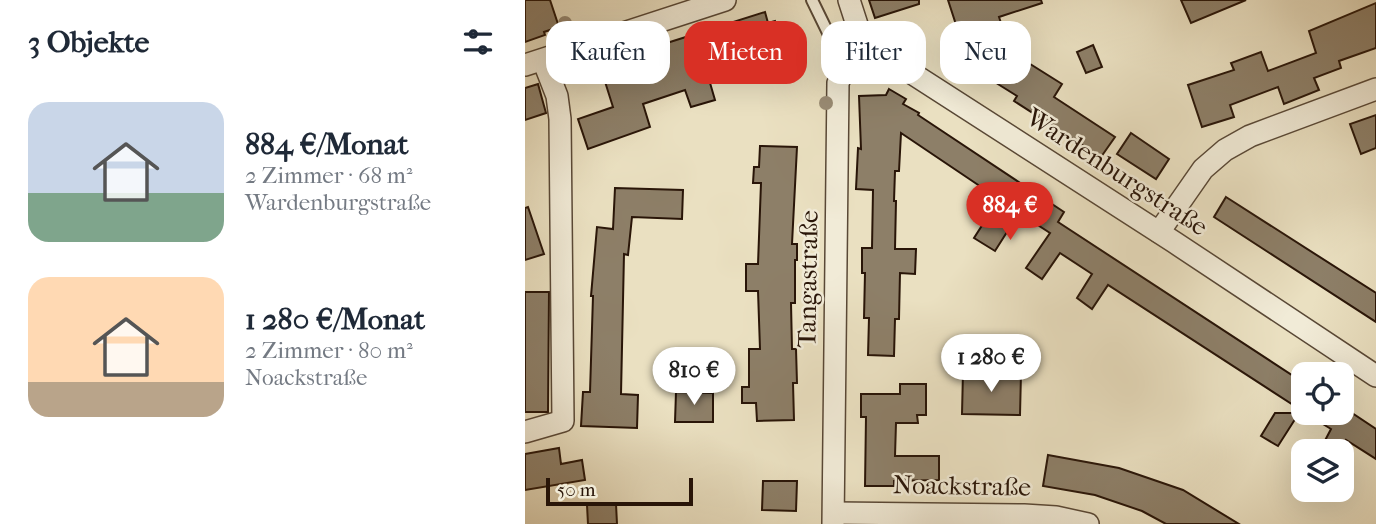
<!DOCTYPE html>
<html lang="de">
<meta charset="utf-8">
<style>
:root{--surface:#fff;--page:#f2f2f3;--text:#1f2937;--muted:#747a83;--accent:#d93025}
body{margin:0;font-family:"IM FELL French Canon",serif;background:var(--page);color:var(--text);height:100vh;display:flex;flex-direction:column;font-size:26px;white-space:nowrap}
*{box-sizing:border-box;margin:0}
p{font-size:23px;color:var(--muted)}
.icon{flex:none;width:38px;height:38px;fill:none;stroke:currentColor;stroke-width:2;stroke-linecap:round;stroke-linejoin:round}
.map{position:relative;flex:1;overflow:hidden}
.drawer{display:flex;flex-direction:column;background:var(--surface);width:525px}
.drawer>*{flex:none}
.top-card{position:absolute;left:21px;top:21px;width:665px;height:63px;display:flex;gap:14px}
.fabs{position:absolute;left:766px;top:362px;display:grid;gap:14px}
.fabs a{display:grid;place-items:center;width:63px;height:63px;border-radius:14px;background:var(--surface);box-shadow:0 7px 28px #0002;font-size:35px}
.scale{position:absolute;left:21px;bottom:18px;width:147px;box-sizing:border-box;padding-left:7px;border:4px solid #291508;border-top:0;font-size:19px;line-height:24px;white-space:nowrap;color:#291508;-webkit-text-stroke:5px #f1ebd7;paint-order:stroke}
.price{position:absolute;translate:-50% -60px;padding:0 16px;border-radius:24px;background:#fff;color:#222;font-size:23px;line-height:46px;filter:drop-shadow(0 2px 4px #0008)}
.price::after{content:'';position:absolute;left:50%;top:42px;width:21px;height:16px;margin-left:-10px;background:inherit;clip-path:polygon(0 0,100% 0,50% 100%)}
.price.selected{background:var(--accent);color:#fff}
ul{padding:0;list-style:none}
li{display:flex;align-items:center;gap:21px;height:175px;padding:0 28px}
li span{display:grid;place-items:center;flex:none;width:196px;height:140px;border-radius:21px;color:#555}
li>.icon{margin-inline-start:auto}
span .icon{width:84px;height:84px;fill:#fffc;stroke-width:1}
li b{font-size:30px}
h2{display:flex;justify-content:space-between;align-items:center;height:84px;padding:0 28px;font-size:30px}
.pill{padding:0 24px;border-radius:21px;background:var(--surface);box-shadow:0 7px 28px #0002;font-size:24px;line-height:63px}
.pill.selected{background:var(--accent);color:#fff}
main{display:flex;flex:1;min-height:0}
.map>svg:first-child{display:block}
</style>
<main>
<section class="drawer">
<h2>3 Objekte<svg class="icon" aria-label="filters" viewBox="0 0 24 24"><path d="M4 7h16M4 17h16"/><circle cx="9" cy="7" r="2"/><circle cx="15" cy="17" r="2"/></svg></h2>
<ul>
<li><span style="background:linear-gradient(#c9d6e8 65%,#7fa58c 0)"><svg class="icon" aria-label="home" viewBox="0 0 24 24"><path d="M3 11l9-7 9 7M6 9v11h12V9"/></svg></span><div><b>884 €/Monat</b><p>2 Zimmer · 68 m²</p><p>Wardenburgstraße</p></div></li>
<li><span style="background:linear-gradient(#ffd9b3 75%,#b9a48a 0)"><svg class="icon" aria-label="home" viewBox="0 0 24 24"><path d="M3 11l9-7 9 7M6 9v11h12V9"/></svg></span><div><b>1 280 €/Monat</b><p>2 Zimmer · 80 m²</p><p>Noackstraße</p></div></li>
</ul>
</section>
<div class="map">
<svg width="851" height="524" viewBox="0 0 851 524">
<rect width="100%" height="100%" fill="#eae0c1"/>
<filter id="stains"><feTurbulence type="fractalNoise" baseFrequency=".00286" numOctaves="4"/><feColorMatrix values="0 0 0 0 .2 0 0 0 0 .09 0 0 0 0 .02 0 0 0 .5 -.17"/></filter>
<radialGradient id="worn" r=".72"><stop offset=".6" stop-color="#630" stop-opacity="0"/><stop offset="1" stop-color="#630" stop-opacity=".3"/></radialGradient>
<g fill="#8d7f68" stroke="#291508" stroke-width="2">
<path d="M0,0H25L34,27L19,32L20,35L0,42Z"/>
<path d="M344,0H394V4L350,18Z"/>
<path d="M423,0H516L517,3L474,17L477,26L436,40Z"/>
<path d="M656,0H721L666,23Z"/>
<path d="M851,3V48L814,61L816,68L789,78L794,90L759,104L753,87L705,105L709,117L677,127L663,85L709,70L706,63L736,52L743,71L791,53L784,31Z"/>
<path d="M240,12L243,23L250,21L256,40L262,38L273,68L250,76L241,50L188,66L191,74L183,76L190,100L166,107L160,90L118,104L125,127L63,149L53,119L88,107L76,69L111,57V54L145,42Z"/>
<path d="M463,34L504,59L502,62L537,84L529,97L590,137L576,157L489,101L492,96L444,66Z"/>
<path d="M568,45L577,67L561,73L552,52Z"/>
<path d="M13,84L21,113L0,120V88Z"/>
<path d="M364,89L381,99L378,104L394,113L393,115L539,212L533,222L779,383V412L583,285L567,309L552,298L567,274L535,253L517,279L501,268L525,233L494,213L470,251L449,238L474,199L376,133L374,171H370L369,201H371L370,249H391L390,274L375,273L374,319H370L369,356L343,355L344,318H339L340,273H337V248H347L348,190L331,189L333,148L336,149L334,96L361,95Z"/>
<path d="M851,115V148L836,154L825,124Z"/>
<path d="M606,133L644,159L631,179L592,154Z"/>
<path d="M235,146L272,147L267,244H272V260H270V303H266L267,349H271L272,383H268L269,420L232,421L231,403H217V387H224V349H235L233,291H221V264H233L236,183H228L229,167H234Z"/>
<path d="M90,188L158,190L157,219L107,217L103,255L99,254L96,394L113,395L112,428L56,426L58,392H65L68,296H66L72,227L88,229Z"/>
<path d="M701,197L851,293V322L689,217Z"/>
<path d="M3,207L19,254L0,260V208Z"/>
<path d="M0,292H24L23,412H0Z"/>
<path d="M438,372L496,373L495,415L437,414Z"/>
<path d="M375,384H401V415H392L393,423H371L370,456H414V480L369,481V486H340L341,417H336V394H375Z"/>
<path d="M151,392L188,393V422H150Z"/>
<path d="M750,413H774L753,446L736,436Z"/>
<path d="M780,413H827L851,429V459L821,440L815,452H794L806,429Z"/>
<path d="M34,448L36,464L57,460L60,480L0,490V454Z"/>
<path d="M523,455L594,468L658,490L714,524H641L617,511L570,495L518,486Z"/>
<path d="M238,481H272L271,511L237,510Z"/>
<path d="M91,504L92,524H63L62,505Z"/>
</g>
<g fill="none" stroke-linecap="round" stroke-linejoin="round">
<defs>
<path id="lane" d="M287,0L307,41L324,63"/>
<g id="street">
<path d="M324,0L335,34L343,45L649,242L851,376"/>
<path d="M0,65L200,0"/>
<path d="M634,232L678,169L700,150L725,136L851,89"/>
<path d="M0,432L38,421L35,119L32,96L18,60"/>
<path d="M309,513L499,515L531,517L563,524"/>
<path d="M308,524L313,83L320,67L343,45"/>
</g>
</defs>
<use href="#lane" stroke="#594836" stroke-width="14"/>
<use href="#street" stroke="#594836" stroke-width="24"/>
<use href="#lane" stroke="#f1ebd7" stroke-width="10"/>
<use href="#street" stroke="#f1ebd7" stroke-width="21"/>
</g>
<g fill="#9a8c75">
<circle cx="40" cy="23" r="7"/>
<circle cx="308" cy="60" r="7"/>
<circle cx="389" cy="61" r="7"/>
<circle cx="301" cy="103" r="7"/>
</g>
<g text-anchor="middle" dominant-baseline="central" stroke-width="5" stroke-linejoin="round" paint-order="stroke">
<g font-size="26" fill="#291508" stroke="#f1ebd7">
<text transform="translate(592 172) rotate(33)">Wardenburgstraße</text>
<text transform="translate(283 279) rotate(-89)">Tangastraße</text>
<text transform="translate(437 486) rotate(1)">Noackstraße</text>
</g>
</g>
<rect width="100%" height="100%" filter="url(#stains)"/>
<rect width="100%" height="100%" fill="url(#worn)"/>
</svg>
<div class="fabs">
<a><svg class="icon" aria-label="locate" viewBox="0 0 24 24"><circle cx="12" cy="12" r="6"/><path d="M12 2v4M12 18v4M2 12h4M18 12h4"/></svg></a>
<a><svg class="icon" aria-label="layers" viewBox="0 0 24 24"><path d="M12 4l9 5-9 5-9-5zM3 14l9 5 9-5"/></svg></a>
</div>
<div class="scale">50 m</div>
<b class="price selected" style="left:485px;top:242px">884 €</b>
<b class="price" style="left:466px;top:394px">1 280 €</b>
<b class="price" style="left:169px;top:407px">810 €</b>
<div class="top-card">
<a class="pill">Kaufen</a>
<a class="pill selected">Mieten</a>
<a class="pill">Filter</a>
<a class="pill">Neu</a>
</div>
</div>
</main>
